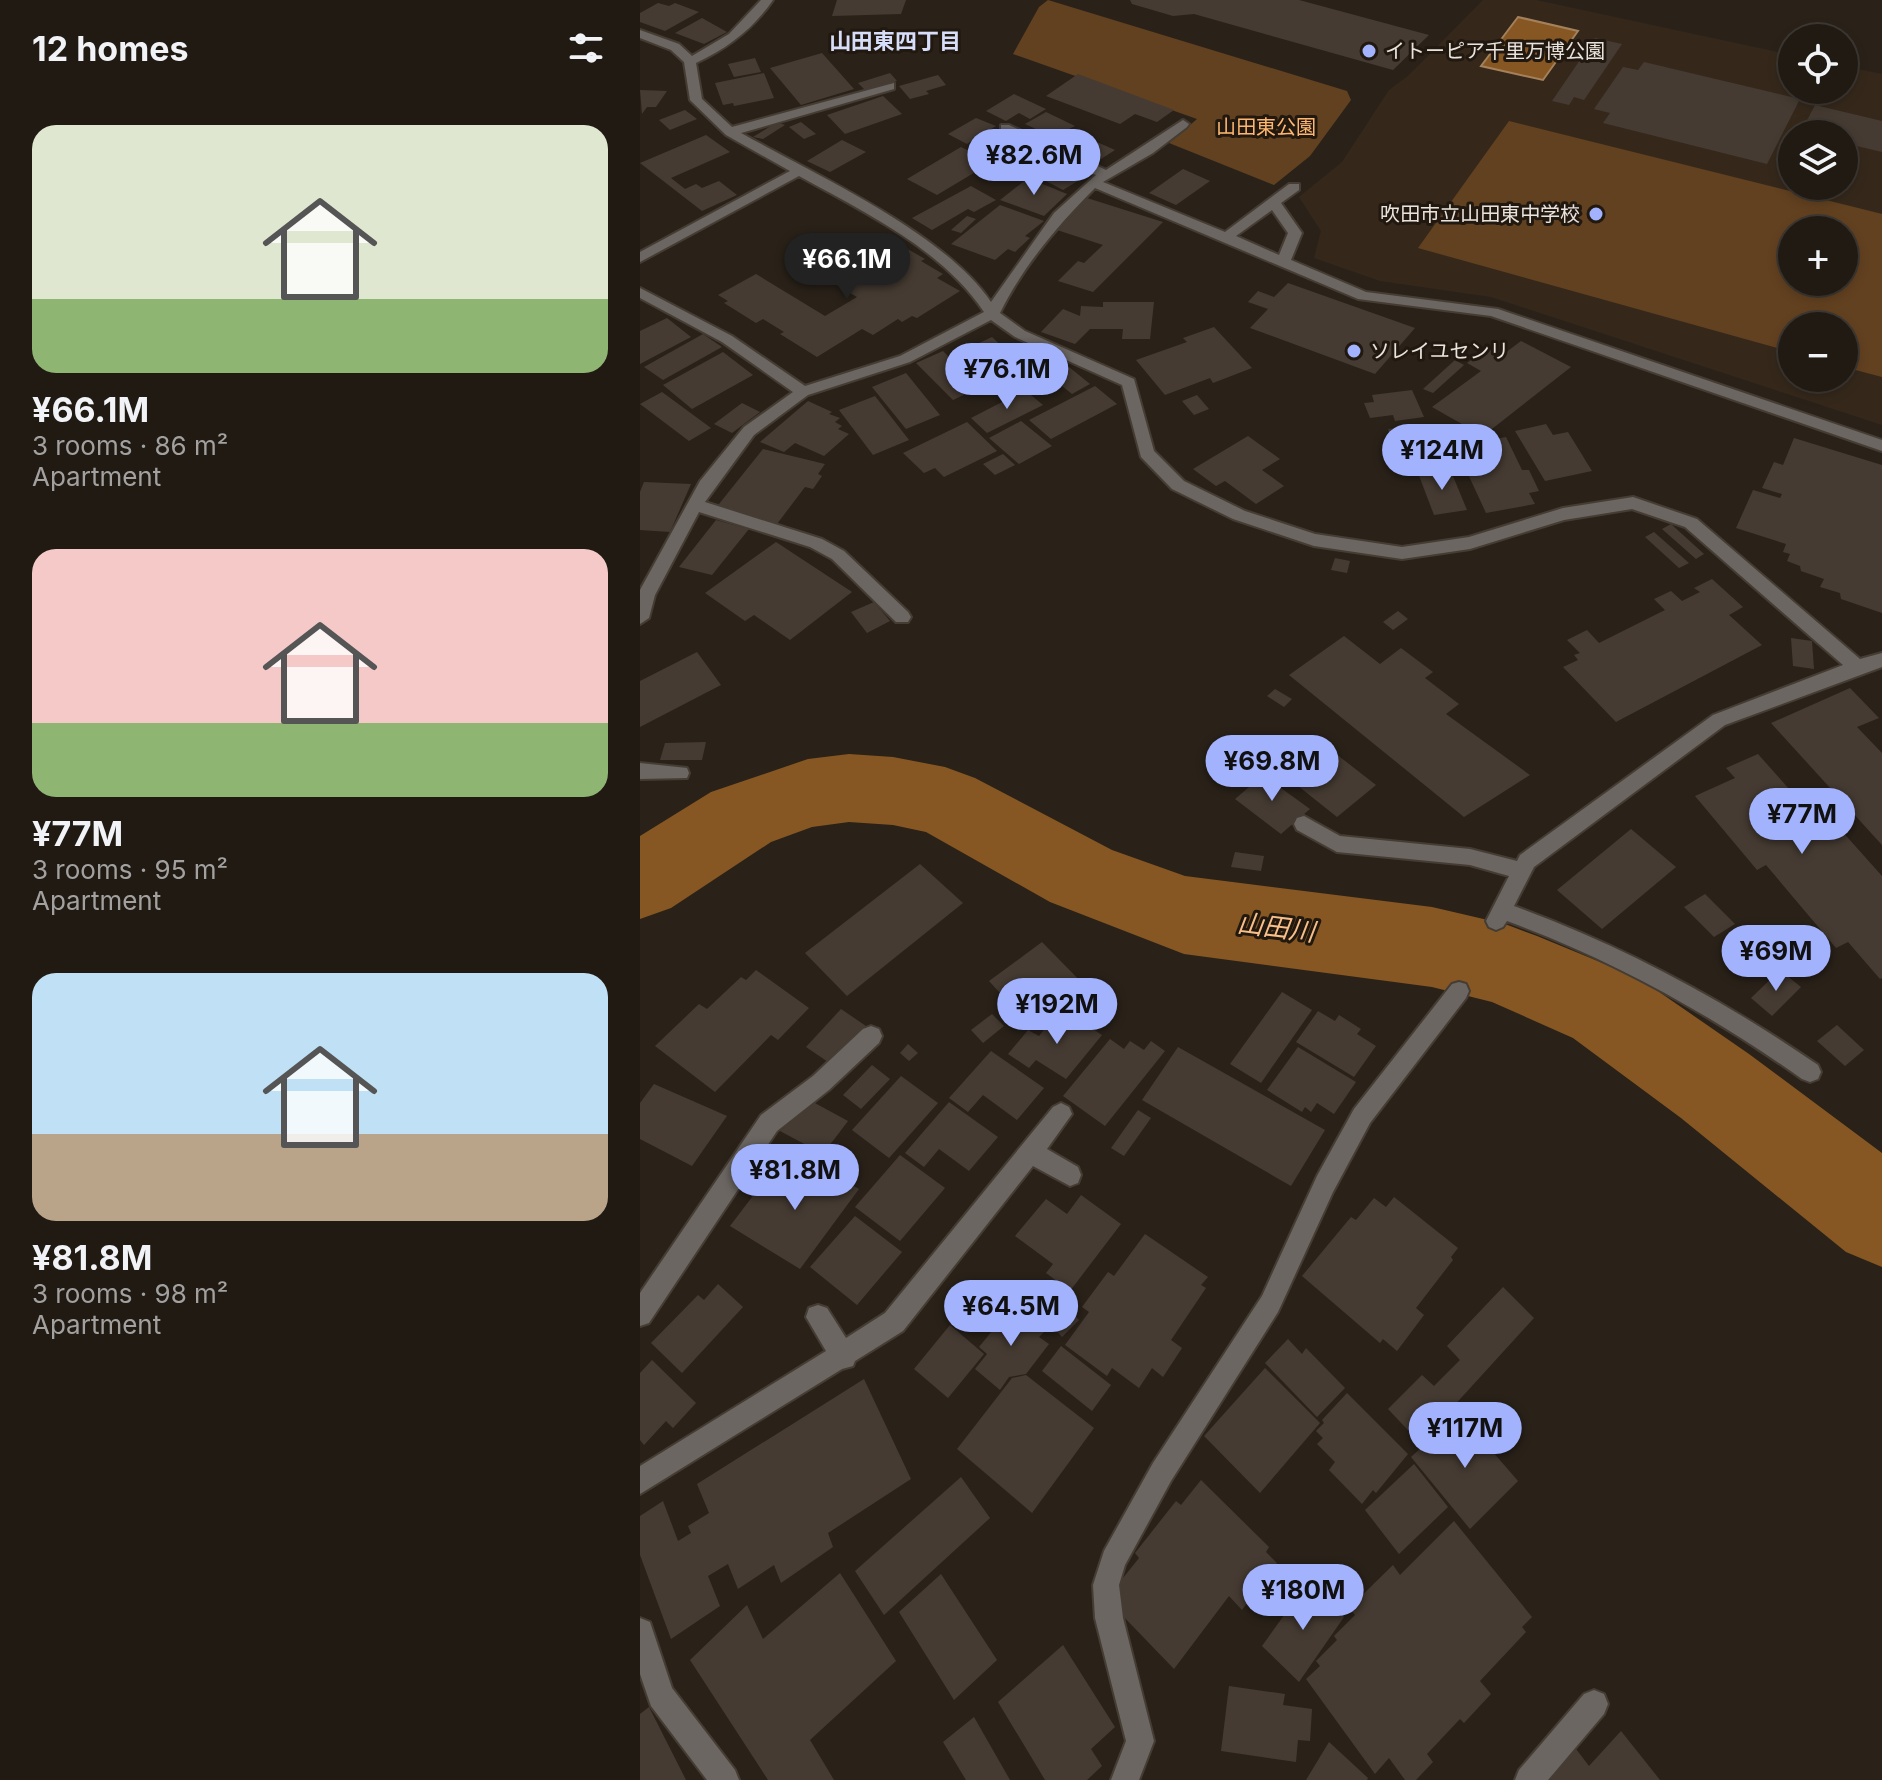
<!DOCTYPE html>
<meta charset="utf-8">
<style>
:root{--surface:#201a13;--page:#28231c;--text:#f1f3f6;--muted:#a2a1a0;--line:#3d3833;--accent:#a3b2fd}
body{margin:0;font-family:Inter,"Noto Sans JP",sans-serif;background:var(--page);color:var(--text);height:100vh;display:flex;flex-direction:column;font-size:30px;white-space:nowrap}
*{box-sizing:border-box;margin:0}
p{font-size:26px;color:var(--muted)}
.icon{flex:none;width:44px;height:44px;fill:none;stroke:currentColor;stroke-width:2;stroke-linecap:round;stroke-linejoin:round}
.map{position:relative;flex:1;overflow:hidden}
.panel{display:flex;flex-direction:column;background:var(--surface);width:640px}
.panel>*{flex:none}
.fabs{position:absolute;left:1138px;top:24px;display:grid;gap:16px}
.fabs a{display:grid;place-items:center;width:80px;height:80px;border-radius:50%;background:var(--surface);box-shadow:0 4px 12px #0003,0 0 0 2px var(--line);font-size:40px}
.price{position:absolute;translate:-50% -68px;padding:0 18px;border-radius:28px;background:var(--accent);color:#111;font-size:26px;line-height:52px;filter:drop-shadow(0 2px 4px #0008)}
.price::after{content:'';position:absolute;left:50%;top:48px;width:24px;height:18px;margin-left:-12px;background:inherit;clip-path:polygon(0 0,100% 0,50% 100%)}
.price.active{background:#222;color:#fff}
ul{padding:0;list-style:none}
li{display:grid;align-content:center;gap:16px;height:424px;padding:0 32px}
li span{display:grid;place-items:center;height:248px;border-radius:24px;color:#555}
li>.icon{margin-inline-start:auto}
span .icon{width:144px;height:144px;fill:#fffc;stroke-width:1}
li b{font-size:34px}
h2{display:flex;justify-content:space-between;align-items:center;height:96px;padding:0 32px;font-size:34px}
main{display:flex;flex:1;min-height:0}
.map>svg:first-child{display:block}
</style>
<main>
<section class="panel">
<h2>12 homes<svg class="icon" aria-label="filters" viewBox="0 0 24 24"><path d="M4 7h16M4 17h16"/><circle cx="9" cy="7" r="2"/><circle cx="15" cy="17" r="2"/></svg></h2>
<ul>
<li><span style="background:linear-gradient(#dfe7d0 70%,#8fb573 0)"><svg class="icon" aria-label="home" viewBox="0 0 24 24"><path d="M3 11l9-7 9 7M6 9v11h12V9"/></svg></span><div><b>¥66.1M</b><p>3 rooms · 86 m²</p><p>Apartment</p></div></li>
<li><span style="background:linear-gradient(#f6c9c9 70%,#8fb573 0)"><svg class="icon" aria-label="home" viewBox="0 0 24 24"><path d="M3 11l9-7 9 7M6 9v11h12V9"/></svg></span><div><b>¥77M</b><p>3 rooms · 95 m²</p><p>Apartment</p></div></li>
<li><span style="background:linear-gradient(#bfe0f5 65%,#b9a48a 0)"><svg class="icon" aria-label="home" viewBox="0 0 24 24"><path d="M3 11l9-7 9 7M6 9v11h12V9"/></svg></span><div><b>¥81.8M</b><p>3 rooms · 98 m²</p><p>Apartment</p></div></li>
</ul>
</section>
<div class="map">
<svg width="1242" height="1780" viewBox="0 0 1242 1780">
<rect width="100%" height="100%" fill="#2a2219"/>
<path fill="#35281b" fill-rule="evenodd" d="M843,0H896L1152,55V90H1204V66L1242,74V425L851,297L740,281L674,258L681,231L659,197L702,162L749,90L769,75ZM1152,134H1204V186H1152ZM1152,230H1204V282H1152ZM1152,326H1204V378H1152Z"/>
<g fill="#624120" fill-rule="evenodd">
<path d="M408,0L707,91L711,100L670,156L634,185L529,143L557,119L373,54L399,7Z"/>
<path d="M869,121L1242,214V377L1204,367V326H1152V352L778,248ZM1152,230H1204V282H1152Z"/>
</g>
<path fill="#875723" stroke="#a4815b" stroke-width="2" d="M878,17L938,31L903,80L841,66Z"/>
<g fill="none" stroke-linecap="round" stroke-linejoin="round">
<path fill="#875723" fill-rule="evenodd" d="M209,754L253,757L305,767L335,778L472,850L545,876L792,907L865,924L897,936L999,978L1109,1054L1242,1153V1267L1206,1252L1041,1118L933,1038L852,1002L792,987L544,954L410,902L286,832L253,825L209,822L172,827L131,842L31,908L0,919V836L71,792L168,759Z"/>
</g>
<g fill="#453b32">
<path d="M197,0H266L261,14L192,16Z"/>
<path d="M490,0H659L789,35L753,70L554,14L533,16L492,4Z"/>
<path d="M18,3L29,6L35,3L59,12L25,31L0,22V13Z"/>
<path d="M62,18L87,32L64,44L35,33Z"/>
<path d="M955,38L982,44L944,100L934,97L929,105L912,101Z"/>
<path d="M182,53L214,89L161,105L130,68Z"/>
<path d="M115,58L121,72L94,77L88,64Z"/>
<path d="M1004,62L1160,99L1127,164L963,123L970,113L954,109L983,67L998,70Z"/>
<path d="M124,73L134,98L94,106L93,103L83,105L75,83Z"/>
<path d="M250,73L257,81L225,90L218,83Z"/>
<path d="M438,74L534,110L517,122L495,114L480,124L406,96Z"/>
<path d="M298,75L306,85L286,91L289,94L270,99L259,86Z"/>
<path d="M0,90L27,91L16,107H7L2,114Z"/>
<path d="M374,94L406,109L390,119L379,113L366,121L346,111Z"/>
<path d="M243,96L262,114L205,134L187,115Z"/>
<path d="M1175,105L1242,121V152L1204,143V134L1161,132Z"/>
<path d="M45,110L57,119L30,130L19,120Z"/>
<path d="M406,112L435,126L413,137L385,124Z"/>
<path d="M336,118L356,126L327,144L308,134Z"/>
<path d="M137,122L145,125L123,139L113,137Z"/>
<path d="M161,122L176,134L164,139L149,127Z"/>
<path d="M351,134L381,148L362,160L332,145Z"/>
<path d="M439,134L475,150L458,161L422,145Z"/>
<path d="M66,135L90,152L31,178L45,189L56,184L62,188L79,181L97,195L62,211L0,163Z"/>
<path d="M202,140L226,152L190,172L167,161Z"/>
<path d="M321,147L352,162L297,195L267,179Z"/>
<path d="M418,162L446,176L423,190L389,172Z"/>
<path d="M543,169L570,181L536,205L509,193Z"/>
<path d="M388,178L427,194L404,216L360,200Z"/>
<path d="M331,186L356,200L334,212L328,209L292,230L272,218Z"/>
<path d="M447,198L523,222L453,292L418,281L438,261L444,263L463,245L414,229Z"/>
<path d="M360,205L404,221L385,236L390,238L375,252L368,249L355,260L311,244Z"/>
<path d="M327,216L336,219L321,233L311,230Z"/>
<path d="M259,244L285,259L281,261L303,274L297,278L320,291L277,318L272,316L262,322L258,319L233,335L222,329L177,357L140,334L144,332L123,319L116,323L84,303L88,301L78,295L116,274L185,316L217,297L193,283Z"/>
<path d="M648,283L775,328L735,374L610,328L628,309L608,302L618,291L634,297Z"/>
<path d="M463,302H514L510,339H482L483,329H450L435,344L401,332L423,309L440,316L441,306L463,307Z"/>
<path d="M27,318L51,337L0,364V331Z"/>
<path d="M574,327L612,368L573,383L570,378L525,395L496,360L547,342L543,338Z"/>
<path d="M63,334L82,347L23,380L4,367Z"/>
<path d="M352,337L384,367L313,400L276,363L303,351L309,357Z"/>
<path d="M881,341L931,367L843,436L792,407L841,371L827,363L847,348L861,356Z"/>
<path d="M83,352L113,375L52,409L23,385Z"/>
<path d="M815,360L824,365L793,393L783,389Z"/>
<path d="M429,367L450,384L432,394L411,377Z"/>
<path d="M266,373L300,415L266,429L232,387Z"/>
<path d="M455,386L477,404L411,439L389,420Z"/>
<path d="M385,390L403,405L347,433L331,418Z"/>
<path d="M772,390L784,417L755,421L753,415L730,418L724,403L734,402L732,395Z"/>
<path d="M22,392L71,428L49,441L0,404Z"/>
<path d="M557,395L569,409L554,415L542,401Z"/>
<path d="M235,396L269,440L233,455L199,410Z"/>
<path d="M168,401L192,412L189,414L200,418L195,422L202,426L198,429L209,434L184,456L155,443L144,452L120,442Z"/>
<path d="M102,403L120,412L92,433L74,424Z"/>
<path d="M381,421L412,446L379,464L349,438Z"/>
<path d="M327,422L357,451L304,477L295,468L284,473L263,453Z"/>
<path d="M788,424L801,459L760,465L748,429Z"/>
<path d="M906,424L913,435L928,432L952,471L905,481L875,431Z"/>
<path d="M608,436L640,459L622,470L644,486L616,504L585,481L576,486L553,469Z"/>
<path d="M866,437L882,470H889L899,491L889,493L895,504L846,513L815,446Z"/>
<path d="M1154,438L1242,465V613L1201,599L1200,593L1180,587L1184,579L1161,571L1160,566L1147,561L1150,554L1143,552L1146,544L1096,528L1113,490L1140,498L1142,494L1122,488L1134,462L1143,465Z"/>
<path d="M123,449L185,464L178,474L182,476L173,489L165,487L137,524L75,509Z"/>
<path d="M363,454L375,465L355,475L343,464Z"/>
<path d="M810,469L827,510L794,515L778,473Z"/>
<path d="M4,482L51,484L30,532L0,530V492Z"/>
<path d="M76,520L109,529L72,575L39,567Z"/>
<path d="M1031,524L1064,554L1056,559L1022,529Z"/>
<path d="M1014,532L1049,563L1039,568L1005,537Z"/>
<path d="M136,542L212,592L150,640L114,615L105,621L65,593Z"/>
<path d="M695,558L710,561L707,573L691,570Z"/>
<path d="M1072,579L1103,607L1089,615L1122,645L976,722L923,667L938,660L934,655L940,653L927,640L947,630L959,643L1025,610L1014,599L1031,591L1042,601L1060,592L1054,588Z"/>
<path d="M234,602L250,621L227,633L211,612Z"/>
<path d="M758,611L768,619L753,630L743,622Z"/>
<path d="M704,636L740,664L761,648L793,672L785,678L819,704L806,714L890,775L824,817L649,675Z"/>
<path d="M1151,638L1172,641L1174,669L1153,666Z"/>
<path d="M57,652L81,685L0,727V681Z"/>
<path d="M1210,688L1239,718L1217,727L1242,753V845L1131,723Z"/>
<path d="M635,689L652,699L644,707L627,696Z"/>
<path d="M66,742L62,760H20L25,743Z"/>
<path d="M682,743L736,785L697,817L643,774Z"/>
<path d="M1118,754L1189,834L1200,829L1242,876V978L1240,979L1208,942L1196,948L1126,865L1117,870L1055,796L1095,778L1086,768Z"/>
<path d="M629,770L640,778L634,783L670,809L641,834L595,799Z"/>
<path d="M991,829L1036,867L962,929L917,890Z"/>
<path d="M595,852L624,856L621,871L591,867Z"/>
<path d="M280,864L323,903L207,996L165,953Z"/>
<path d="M1065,894L1095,924L1074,937L1044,907Z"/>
<path d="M402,942L452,993L428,1012L418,1002L405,1011L397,1003L380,1015L349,981Z"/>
<path d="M116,970L169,1008L138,1040L131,1035L75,1092L15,1046L59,1004L67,1009L101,977L106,980Z"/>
<path d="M1140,970L1161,987L1132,1016L1111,998Z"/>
<path d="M642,992L672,1010L621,1083L590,1064Z"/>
<path d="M201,1009L226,1026L191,1064L166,1047Z"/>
<path d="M678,1011L695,1021L699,1015L721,1029L717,1034L736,1046L714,1077L656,1042Z"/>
<path d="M352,1014L364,1026L343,1043L331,1030Z"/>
<path d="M431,1015L462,1035L426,1079L396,1060L389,1068L368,1054L388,1030L399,1036L414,1017L423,1023Z"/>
<path d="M1197,1025L1224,1050L1205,1066L1177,1041Z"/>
<path d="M470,1039L484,1049L490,1041L504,1050L511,1041L525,1051L465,1126L423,1096Z"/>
<path d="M268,1044L278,1053L269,1061L260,1053Z"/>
<path d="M538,1047L685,1130L651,1186L502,1100Z"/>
<path d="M658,1047L716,1082L694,1114L677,1103L671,1112L665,1107L662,1112L627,1090Z"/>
<path d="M351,1051L404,1088L377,1120L343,1095L328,1112L309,1098Z"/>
<path d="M232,1065L250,1079L221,1109L203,1095Z"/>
<path d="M261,1076L298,1103L249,1158L212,1130Z"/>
<path d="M14,1084L87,1116L52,1166L0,1139V1103Z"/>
<path d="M173,1102L208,1121L183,1154L140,1131Z"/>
<path d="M309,1102L358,1137L329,1171L299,1149L284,1167L265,1153Z"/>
<path d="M498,1110L511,1118L484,1156L471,1148Z"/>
<path d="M260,1155L305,1188L260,1241L215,1207Z"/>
<path d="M173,1162L219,1189L160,1269L90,1226L134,1168L158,1182Z"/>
<path d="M441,1195L481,1224L430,1291L406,1273L413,1264L375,1236L406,1199L427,1214Z"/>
<path d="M754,1197L818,1248L811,1257L813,1260L776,1308L784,1315L757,1351L743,1339L740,1343L662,1276L711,1217L716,1220L734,1198L746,1207Z"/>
<path d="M215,1216L262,1252L217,1305L170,1267Z"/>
<path d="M505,1234L568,1277L561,1285L566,1288L531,1340L542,1348L523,1377L512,1368L499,1388L472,1368L467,1376L425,1345L449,1312L442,1307L468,1272L474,1276Z"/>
<path d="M78,1284L103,1307L42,1373L11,1343L58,1295L64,1300Z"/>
<path d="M863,1287L894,1318L780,1443L748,1409L782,1375L794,1386L820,1360L807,1346Z"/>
<path d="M417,1296L439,1320L422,1337L400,1312Z"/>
<path d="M373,1305L405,1331L399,1337L409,1344L386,1374L369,1377L360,1390L335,1369L347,1354L339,1347Z"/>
<path d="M310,1325L344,1354L308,1398L274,1369Z"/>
<path d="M648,1339L662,1354L666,1348L705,1388L677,1417L625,1363Z"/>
<path d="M421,1346L471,1385L452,1411L402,1371Z"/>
<path d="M12,1360L56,1403L33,1428L26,1421L4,1445L0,1440V1373Z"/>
<path d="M625,1368L680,1423L620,1493L564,1436Z"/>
<path d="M386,1375L454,1428L392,1513L317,1449L372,1378Z"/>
<path d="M224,1379L271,1479L188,1533L193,1547L141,1583L134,1565L98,1589L88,1564L68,1576L80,1606L31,1639L0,1555V1516L23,1501L38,1541L51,1533L48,1526L69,1513L57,1484Z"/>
<path d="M707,1393L768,1454L736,1493L733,1490L722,1504L689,1470L695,1462L677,1444L683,1438L676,1431L684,1423L682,1420Z"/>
<path d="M819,1413L878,1481L830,1529L771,1457Z"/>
<path d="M774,1464L808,1507L759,1554L725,1510Z"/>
<path d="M321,1477L350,1518L244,1615L215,1571Z"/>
<path d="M561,1480L629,1547L626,1552L637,1563L602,1610L589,1596L534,1669L480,1613L479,1583L499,1558L495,1553L536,1501L541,1505Z"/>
<path d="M814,1521L892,1617L882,1627L886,1632L840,1681L851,1694L824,1723L820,1719L787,1754L793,1762L776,1780H765L749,1758L735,1774L666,1679L680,1666L676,1661L697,1640L694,1636L715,1615L709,1608L753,1565L760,1575Z"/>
<path d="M200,1573L256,1661L170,1740L194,1780H128L50,1660L107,1605L123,1639Z"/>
<path d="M301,1574L357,1660L314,1700L259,1612Z"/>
<path d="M667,1583L704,1617L659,1682L622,1646Z"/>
<path d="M423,1645L475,1727L451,1749L462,1766L447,1780H405L358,1702Z"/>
<path d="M589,1686L645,1694L643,1705L672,1709L670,1741L658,1740L656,1762L581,1751Z"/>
<path d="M9,1707L46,1780H0V1714Z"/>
<path d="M334,1717L370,1780H326L303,1742Z"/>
<path d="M981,1731L1020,1780H902L933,1745L949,1766Z"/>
<path d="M689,1742L728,1778L727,1780H666Z"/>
</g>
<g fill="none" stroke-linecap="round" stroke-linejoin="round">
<defs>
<g id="minor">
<path d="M121,0H133C113,29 88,48 56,63L62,99L92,127L254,83V89L101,133C174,174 305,233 351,302L414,213L456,175L361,131V125H369L466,170L543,120L549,124L547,127L513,153L463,182L585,232L649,184H659V190L641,203L662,233L651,260L726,292L858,309L1242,440V451L851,316L718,299L455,188C418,225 383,266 360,313L385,331L494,379L514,451L544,481L605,511L675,534L762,547L829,537L923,508L993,497L1057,519L1220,659L1242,653V667L1085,725L894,867L874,906C983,946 1082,999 1178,1065L1181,1072L1178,1079L1170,1082L1162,1079C1070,1014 973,960 867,921L863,927L856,930L849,927L846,921L869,876L830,865L697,852L657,830L654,824L657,818L664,816L700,836L830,849L877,861L880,855L1073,715L1203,665L1045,527L992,509L924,520L830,549L762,559L674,546L593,519L532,489L501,457L482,385L375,337L351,320L270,362L168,395L114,435L65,502L182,539L204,551L268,612L271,617L268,622H256L192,559L170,547L59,512L15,595L9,618L0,624V590L60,481L104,427L153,392L82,342L0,298V288L92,336L165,386L260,356L344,312C302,249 224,212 159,176L0,262V252L150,171L86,135L50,100L44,62L31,50L0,38V30L39,44L52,56L89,34ZM632,210L648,233L639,255L596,236Z"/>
<path d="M0,763L47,768L49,773L47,778L0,779Z"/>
<path d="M819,982L826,984L829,991L826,998L730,1123L693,1192L638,1312L531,1481L485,1565L479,1585L483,1618L514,1741L499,1780H471L486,1741L455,1618L453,1585L464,1551L513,1463L622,1296L677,1176L714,1109L812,984Z"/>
<path d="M231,1026L239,1029L242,1036L239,1043L189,1090L137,1131L9,1323L0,1326V1293L121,1115L173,1076L223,1029Z"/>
<path d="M421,1103L429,1107L432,1114L407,1149L438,1167L441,1175L438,1183L430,1186L393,1166L263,1331L215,1361L213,1366L202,1369L0,1494V1466L186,1351L166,1317L169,1308L178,1305L187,1308L206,1338L245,1313L413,1107Z"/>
<path d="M0,1618L10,1622L32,1688L95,1770L99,1780H67L11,1706L0,1674Z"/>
<path d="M954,1690L964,1694L968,1704L964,1714L908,1780H875L879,1770L944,1694Z"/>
</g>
</defs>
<use href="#minor" stroke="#453d34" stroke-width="4"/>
<use href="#minor" fill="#6b6662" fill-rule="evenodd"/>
</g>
<g fill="#a3b2fd" stroke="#211810" stroke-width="3">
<circle cx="729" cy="51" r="8"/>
<circle cx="956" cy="214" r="8"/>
<circle cx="714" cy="351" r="8"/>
</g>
<g text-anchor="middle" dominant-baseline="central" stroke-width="6" stroke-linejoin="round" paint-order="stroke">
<g font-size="20" fill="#e9e3dd" stroke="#211810" text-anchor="start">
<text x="745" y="51">イトーピア千里万博公園</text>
<text x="940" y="214" text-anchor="end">吹田市立山田東中学校</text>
<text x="730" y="351">ソレイユセンリ</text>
</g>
<g font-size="20" fill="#ffb76f" stroke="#211810">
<text x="626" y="127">山田東公園</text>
</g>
<g font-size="22" font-weight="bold" fill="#d7defa" stroke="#211810">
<text x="255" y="41">山田東四丁目</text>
</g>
<g font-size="26" font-style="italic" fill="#f9bf88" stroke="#211810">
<text transform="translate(636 927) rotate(7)">山田川</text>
</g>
</g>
</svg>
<div class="fabs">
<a><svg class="icon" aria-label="locate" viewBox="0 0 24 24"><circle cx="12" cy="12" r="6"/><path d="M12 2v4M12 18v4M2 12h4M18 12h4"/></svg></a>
<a><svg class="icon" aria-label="layers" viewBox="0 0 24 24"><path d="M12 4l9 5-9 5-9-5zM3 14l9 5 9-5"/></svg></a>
<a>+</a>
<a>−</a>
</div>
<b class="price" style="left:394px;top:197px">¥82.6M</b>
<b class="price active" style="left:207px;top:301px">¥66.1M</b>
<b class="price" style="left:367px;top:411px">¥76.1M</b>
<b class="price" style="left:802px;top:492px">¥124M</b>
<b class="price" style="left:632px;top:803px">¥69.8M</b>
<b class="price" style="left:1162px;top:856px">¥77M</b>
<b class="price" style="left:1136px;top:993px">¥69M</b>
<b class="price" style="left:417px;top:1046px">¥192M</b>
<b class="price" style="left:155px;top:1212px">¥81.8M</b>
<b class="price" style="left:371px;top:1348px">¥64.5M</b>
<b class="price" style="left:825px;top:1470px">¥117M</b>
<b class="price" style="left:663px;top:1632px">¥180M</b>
</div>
</main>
